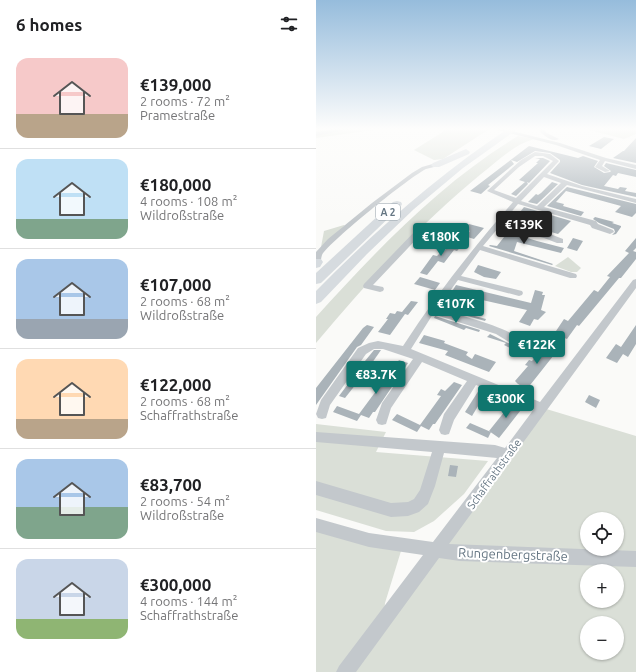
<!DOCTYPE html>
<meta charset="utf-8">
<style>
:root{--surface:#fff;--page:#f6f6f6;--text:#202124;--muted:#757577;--line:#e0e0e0;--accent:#0f766e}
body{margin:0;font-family:Ubuntu,sans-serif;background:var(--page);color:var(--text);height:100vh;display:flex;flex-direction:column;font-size:15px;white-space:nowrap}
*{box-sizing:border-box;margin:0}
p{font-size:13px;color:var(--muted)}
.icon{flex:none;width:22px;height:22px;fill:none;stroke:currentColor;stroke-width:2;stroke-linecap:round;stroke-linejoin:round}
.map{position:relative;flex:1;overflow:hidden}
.panel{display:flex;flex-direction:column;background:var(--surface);width:316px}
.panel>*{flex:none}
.fabs{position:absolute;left:264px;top:512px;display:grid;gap:8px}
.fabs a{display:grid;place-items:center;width:44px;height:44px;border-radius:50%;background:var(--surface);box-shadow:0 1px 3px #0004;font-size:20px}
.price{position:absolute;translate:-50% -34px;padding:0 9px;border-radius:4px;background:var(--accent);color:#fff;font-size:13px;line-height:26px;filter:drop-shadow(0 1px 2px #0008)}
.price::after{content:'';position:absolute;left:50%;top:24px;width:12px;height:9px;margin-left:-6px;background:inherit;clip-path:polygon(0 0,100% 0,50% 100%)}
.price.current{background:#222;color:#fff}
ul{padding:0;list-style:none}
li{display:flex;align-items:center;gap:12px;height:100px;padding:0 16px}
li+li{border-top:1px solid var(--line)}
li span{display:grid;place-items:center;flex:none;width:112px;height:80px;border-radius:12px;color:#555}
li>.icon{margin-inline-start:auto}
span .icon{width:48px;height:48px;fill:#fffc;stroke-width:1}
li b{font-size:17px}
h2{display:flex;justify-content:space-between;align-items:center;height:48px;padding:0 16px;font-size:17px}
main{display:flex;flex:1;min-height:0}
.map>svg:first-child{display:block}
</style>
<main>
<section class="panel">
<h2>6 homes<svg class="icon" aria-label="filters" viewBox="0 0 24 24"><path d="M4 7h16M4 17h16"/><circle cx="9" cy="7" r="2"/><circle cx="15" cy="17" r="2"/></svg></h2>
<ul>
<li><span style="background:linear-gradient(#f6c9c9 70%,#b9a48a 0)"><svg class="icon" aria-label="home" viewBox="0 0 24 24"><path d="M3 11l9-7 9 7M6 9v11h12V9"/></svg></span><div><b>€139,000</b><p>2 rooms · 72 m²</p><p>Pramestraße</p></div></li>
<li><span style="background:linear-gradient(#bfe0f5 75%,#7fa58c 0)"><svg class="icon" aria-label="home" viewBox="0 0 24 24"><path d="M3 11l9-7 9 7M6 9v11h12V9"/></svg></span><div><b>€180,000</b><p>4 rooms · 108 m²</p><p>Wildroßstraße</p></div></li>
<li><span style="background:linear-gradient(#a9c7e8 75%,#9aa5b1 0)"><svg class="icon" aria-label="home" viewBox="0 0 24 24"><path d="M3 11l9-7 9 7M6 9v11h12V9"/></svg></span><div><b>€107,000</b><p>2 rooms · 68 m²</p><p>Wildroßstraße</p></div></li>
<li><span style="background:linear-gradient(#ffd9b3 75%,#b9a48a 0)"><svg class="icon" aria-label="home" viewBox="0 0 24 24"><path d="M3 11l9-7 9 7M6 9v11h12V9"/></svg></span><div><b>€122,000</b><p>2 rooms · 68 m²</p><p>Schaffrathstraße</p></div></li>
<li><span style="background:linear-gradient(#a9c7e8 60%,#7fa58c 0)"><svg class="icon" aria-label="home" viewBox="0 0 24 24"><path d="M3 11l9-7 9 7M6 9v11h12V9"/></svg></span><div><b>€83,700</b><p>2 rooms · 54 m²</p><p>Wildroßstraße</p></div></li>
<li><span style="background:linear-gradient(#c9d6e8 75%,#8fb573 0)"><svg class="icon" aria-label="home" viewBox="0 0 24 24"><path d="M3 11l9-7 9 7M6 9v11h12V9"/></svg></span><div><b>€300,000</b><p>4 rooms · 144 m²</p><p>Schaffrathstraße</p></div></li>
</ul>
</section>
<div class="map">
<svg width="320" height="672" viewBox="0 0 320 672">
<rect width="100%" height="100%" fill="#fafaf8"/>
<g fill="#dadfd7" fill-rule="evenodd">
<path d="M20,128H72L0,138V131Z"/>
<path d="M133,128H175L127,159L118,160L98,150Z"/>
<path d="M265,128H320V134L308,139Z"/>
<path d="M202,136L218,139C197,145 182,161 165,174C104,224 51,282 0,343V317C61,250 124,183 202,136Z"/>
<path d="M28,225H29L5,247L8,231Z"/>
<path d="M252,257L265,268L261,272H255L239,266Z"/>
<path d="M227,408L320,436V672H30ZM271,519H301V549H271ZM271,571H301V601H271ZM271,623H301V653H271Z"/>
<path d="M0,424L70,432L60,452L172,461L148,494L118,521L98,532L70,531L0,510Z"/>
<path d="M0,531L85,551L69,603L68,616L25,672H0Z"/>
</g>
<g fill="#aab3b9">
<path d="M288,137L298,139L285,149L273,146Z"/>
<path d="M320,138V163L297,158L307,151H308Z"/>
<path d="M213,146L262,158L267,156L282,161L278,167L288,173L294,172L295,171L288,166L290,163L320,170V177L302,173L300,176L297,175L288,186L302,189L304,187L311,188L309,191L320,193V197L266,185L234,173L244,162V160L234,153L219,151L201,162L195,160L198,164L172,185L174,186L165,194L154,191Z"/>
<path d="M219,158H227L234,161L213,183L211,182L212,184L200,196L195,194L209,182L203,180L222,163H220L224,159Z"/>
<path d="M236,182L242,184L221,204L212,202L220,194L222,195L225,193Z"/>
<path d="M251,187L320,204V213L316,217L299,212L305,206L250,191L240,202L248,204L247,206L268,212L265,216L231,206Z"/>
<path d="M208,207L255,221L242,234L197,221Z"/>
<path d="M279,217L298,222L296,223L305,226V227L300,234L296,235L299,232L298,229L283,223L277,219Z"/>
<path d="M153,224L168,228L158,239L148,236L154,231L148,229Z"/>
<path d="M192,232L221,241L248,248L245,253L201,242L198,251L237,264L236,265L173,246L174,245L181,246Z"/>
<path d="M257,238L267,241L261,251L251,248Z"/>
<path d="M320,238V248L317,251L320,252V259L305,278H303L263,326L261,325L251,339L238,334L248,319L252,321L278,290L282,292L294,277L291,276L313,253L309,251Z"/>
<path d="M143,241L149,242L141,251L138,250L128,263L122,261L111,275L104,273L117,255L121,256L126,251H128L138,242L141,243Z"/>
<path d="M162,265L185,272L180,279L168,277L158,272Z"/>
<path d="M104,277L124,283L119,290L98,284Z"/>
<path d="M140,285L215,303L219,290L227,292L226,295H229L225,310L230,312L222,320L218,319L214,326L203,322L211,310L135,293Z"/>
<path d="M95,301L102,302L92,315L89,314L74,335L62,332L72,319H70L74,313L79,314L81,311L86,312Z"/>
<path d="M127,305L137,308L136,310L170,319L169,321L124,308Z"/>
<path d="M119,316L164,330L163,332L150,328L148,330L118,318Z"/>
<path d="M51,325L58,327L45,345L41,347L0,405V388L47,328Z"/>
<path d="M320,325V344L312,357L307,354L301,363L290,358L300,344L305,347Z"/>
<path d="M174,334L192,343L197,344L194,348L188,345L190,343L171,337Z"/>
<path d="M108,335L129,341L128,343L152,352L150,355L156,359L159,354L180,362L173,372L129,355L132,351L103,343Z"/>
<path d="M232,342L245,346L211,389L202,384L199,381L212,366L209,365L213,360L216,361Z"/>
<path d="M58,350H65L56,363L49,361Z"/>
<path d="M83,360L92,363L59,412H57L53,418L45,415L41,421L17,412L21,406L43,414Z"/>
<path d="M41,372L48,374L29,398L23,396Z"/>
<path d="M138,382L146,385L119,424H117L113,430L105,426L101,432L76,420L81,414L104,425L125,396L121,395L125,389L129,391Z"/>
<path d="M163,390L170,393L156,416L149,412Z"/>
<path d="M273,395L284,400L280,408L269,402Z"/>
<path d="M194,401L208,406L183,438L173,431L193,406L190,405Z"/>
<path d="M154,423L175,432L172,438L150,428Z"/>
<path d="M134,465L142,466L140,477L132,476Z"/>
</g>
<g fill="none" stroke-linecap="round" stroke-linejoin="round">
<g fill="#c3c8cc" fill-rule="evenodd">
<path d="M26,128H40L0,136V132Z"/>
<path d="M174,128H184L244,143L290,158L320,165V169L289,161L286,166L294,171L289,172L279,167L284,160L240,145Z"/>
<path d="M221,128H226L231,133L243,139C235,143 226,134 221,128Z"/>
<path d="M219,152L234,154L243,161L231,174L266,186L320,199V203L251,185L228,207L280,221L282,224L297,230L298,232L294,234L276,228L274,225L202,204L186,223L234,234L247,239V243H241L228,238L183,227L167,246L260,274L261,276L260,278H254L164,250L145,276L206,291L207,293L206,295L203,296L142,280L121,309C136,313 196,328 202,339L201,342H193L180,334L117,314L95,349L224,402L317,280L320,279V288L133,544L320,551V567L144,561L123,558L40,672H20L23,666L107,555L53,547L0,532V518L53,533L117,542L181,458L128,453L119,486L112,504L103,512L92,516L75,517L0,495V481L75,503L92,502L98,499L104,490L116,452L0,442V432L179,445L189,448L218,409L160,385L138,420L133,434L129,435L125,434L123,430L128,414L151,381L106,362L75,408L70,424L66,425L62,424L60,420L66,403L97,359L67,349H58L50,354L14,405L10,418L6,419L2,418L0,414L5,400L42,348L53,343L62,341L87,346C120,295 157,248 197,202L171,191L205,160ZM219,156H227L237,161L200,198L178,190L203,167ZM228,177L245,183L221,206L205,201Z"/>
<path d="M120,163L123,165L122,166C118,167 114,168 110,169C95,176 14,241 6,255C5,258 5,261 4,264H0V252L12,239L56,203L96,173L106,167Z"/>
<path d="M103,227H106L110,229L57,285L67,287L68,289L67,291L64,292L48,288L47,286L48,284Z"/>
</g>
<g fill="#d6dbdf" fill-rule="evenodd">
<path d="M193,128H203L147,168L98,209L51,254L5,302L0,304V291C60,230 122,175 193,128Z"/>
<path d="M150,149L154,152L153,154L123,167H117L115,165L117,163Z"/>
<path d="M81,201L85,202L86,204L85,206L5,283L0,284V273L77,202Z"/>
<path d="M0,259H5L7,262L4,267L0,268Z"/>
</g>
</g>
<linearGradient id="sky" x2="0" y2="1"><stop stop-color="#96bcdc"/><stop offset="0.58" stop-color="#fdfdfc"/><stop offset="1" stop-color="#fdfdfc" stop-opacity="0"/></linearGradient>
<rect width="320" height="222" fill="url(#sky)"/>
<g text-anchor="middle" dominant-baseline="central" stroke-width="4" stroke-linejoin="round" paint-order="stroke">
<rect fill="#fff" stroke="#939fa8" stroke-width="1" x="60" y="204" width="24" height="16" rx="3"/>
<g font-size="10" font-weight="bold" fill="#657683">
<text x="72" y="212">A 2</text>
</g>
<g font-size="11" fill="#657683" stroke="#fff">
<text transform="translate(178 474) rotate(-54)">Schaffrathstraße</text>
</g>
<g font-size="13" fill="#657683" stroke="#fff">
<text transform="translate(197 554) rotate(2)">Rungenbergstraße</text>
</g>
</g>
</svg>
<div class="fabs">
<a><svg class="icon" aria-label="locate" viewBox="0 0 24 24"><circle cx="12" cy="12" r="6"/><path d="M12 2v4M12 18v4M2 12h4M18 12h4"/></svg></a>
<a>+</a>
<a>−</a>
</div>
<b class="price current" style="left:208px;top:245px">€139K</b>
<b class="price" style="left:125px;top:257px">€180K</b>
<b class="price" style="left:140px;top:324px">€107K</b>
<b class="price" style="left:221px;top:365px">€122K</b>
<b class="price" style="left:60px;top:395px">€83.7K</b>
<b class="price" style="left:190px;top:419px">€300K</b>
</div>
</main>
